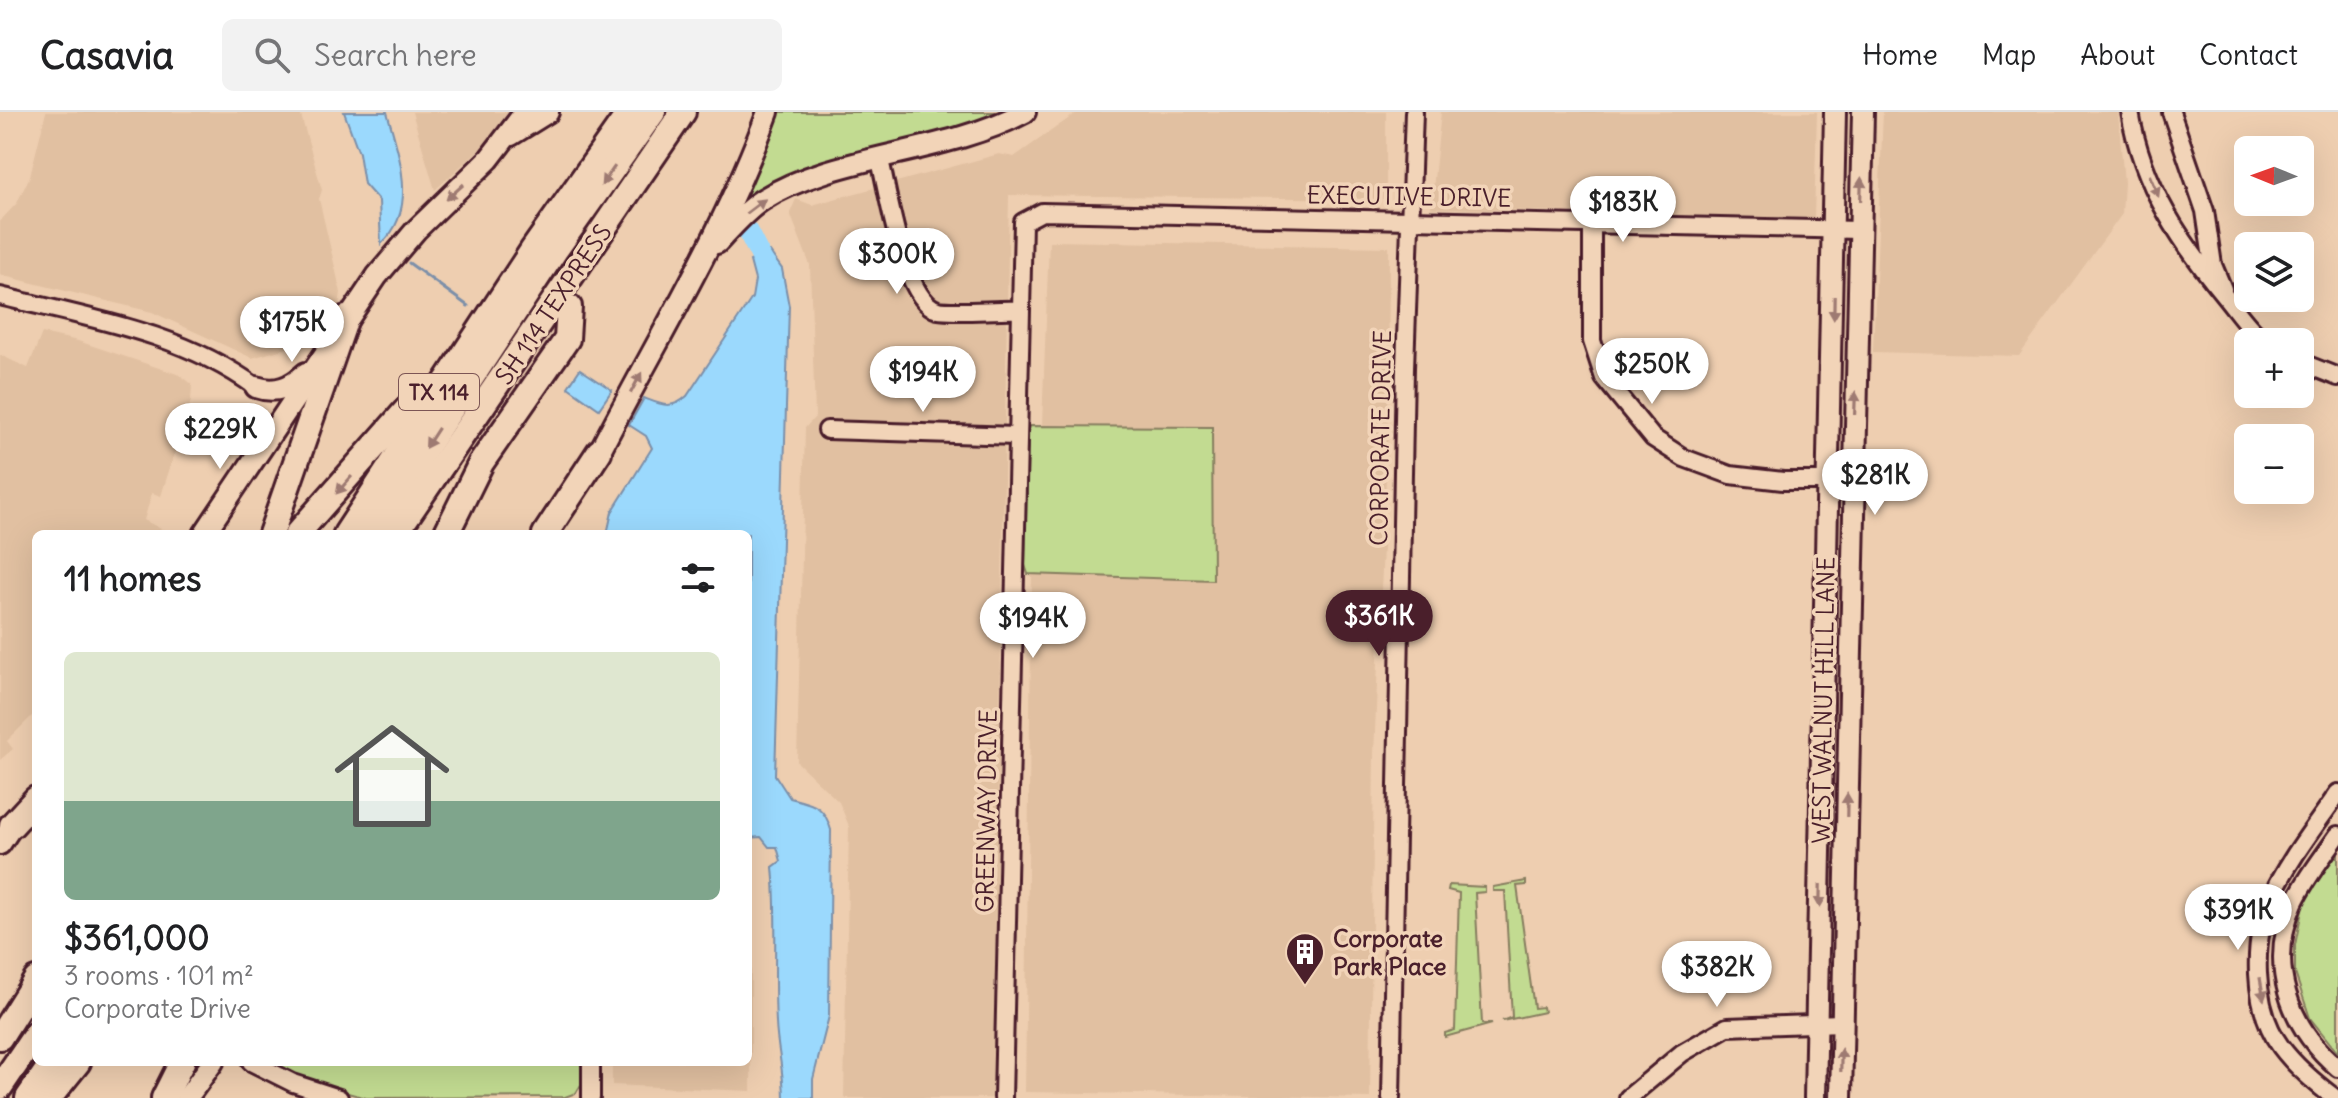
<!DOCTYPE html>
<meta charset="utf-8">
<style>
:root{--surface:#fff;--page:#f2f2f2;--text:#202124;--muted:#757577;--line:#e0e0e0;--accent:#4a1f2b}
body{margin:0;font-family:Delius,sans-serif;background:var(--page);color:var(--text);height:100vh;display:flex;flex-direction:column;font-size:30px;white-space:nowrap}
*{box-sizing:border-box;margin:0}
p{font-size:26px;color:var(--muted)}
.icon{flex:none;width:44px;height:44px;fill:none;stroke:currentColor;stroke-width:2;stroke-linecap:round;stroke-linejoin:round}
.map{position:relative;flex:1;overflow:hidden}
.sheet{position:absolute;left:32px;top:418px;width:720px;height:536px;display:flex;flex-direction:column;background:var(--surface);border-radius:12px;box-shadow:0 8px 32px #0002}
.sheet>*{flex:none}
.needle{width:52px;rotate:271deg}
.buttons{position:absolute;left:2234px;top:24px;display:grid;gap:16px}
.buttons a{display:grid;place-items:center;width:80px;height:80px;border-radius:12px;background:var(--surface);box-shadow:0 8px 32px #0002;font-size:40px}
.price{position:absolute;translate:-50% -68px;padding:0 18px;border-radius:28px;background:#fff;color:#222;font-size:26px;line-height:52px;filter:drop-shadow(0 2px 4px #0008)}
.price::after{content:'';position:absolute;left:50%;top:48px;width:24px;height:18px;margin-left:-12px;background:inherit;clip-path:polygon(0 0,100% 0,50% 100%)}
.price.on{background:var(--accent);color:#fff}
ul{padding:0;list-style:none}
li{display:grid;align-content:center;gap:16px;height:424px;padding:0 32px}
li span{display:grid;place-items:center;height:248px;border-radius:12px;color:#555}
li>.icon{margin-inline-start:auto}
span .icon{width:144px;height:144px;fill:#fffc;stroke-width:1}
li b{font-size:34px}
h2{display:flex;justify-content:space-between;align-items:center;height:96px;padding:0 32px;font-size:34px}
header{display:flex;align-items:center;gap:48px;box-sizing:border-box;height:112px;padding:0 40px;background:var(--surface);border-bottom:2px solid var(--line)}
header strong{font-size:38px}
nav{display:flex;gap:44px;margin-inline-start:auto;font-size:28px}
.search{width:560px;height:72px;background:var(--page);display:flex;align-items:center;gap:20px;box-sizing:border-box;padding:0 28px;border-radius:12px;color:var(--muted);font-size:30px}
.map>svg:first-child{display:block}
</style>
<header>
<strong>Casavia</strong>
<div class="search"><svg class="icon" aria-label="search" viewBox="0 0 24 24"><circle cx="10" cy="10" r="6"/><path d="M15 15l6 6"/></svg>Search here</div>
<nav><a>Home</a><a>Map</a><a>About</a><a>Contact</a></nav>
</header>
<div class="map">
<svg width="2338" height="986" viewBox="0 0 2338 986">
<rect width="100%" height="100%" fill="#eeceb0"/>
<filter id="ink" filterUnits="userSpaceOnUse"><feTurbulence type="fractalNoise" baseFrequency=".0125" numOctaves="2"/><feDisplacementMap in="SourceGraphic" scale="16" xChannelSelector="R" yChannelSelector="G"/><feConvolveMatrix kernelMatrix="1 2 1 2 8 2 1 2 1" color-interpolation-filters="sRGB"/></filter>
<g filter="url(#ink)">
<g fill="#e1c0a1">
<path d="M46,0H300L322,78L319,87L341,181L338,199L301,232L252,246L152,200L0,163V109L17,91L30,64Z"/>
<path d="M412,0H508L484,33L435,78Z"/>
<path d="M1078,0H1386V87L1009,83L993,986H844L849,714L839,690L797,650L805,316L815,305L810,153L790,101L796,87L812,93L999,42L1014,45Z"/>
<path d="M1441,0H1817L1814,107L1431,96Z"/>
<path d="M1883,0H2118L2124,71L2122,102L2019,244L1873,240Z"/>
<path d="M1049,129L1389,135L1388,320L1374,642L1370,986L1025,980L1032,457L1210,317L1042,313Z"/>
<path d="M42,221L78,229L180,263L192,272L191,289L161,384L152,381L144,408L163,418L161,422H36V600L7,629L13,637L0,648V243L28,256Z"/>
<path d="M748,762H751V979L612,973V950H748Z"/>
</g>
<g fill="#c2db91" stroke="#867d5e" stroke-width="2">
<path d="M774,0H1014L734,104Z"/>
<path d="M1028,314L1212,315L1213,468L1028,462L1025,453Z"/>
<path d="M2338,737V941L2310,906L2295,861V833L2304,788Z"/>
<path d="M1526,769V773L1517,774L1534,896L1543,895L1544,900L1502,909L1512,905L1505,779H1493V775Z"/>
<path d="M1449,773L1485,775V780L1475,781L1482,912H1492L1445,925V921L1455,918L1459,781L1448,778Z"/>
<path d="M260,950H581L582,971L576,981L565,985L366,986L304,969Z"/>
</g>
<g fill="#9bd9fd" stroke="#7b8fa9" stroke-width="2">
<path d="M344,0H387C399,43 419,98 381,132L379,89L364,72L359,41Z"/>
<path d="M770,140L782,157L789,194L775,663L790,686C813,692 824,693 831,718L829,904L813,967V986H784C784,960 777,937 776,911C773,859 778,807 773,755L781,749L777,735H769L761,725L748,726V422H607L612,400L652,336L646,324L629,313L644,286C662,293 672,298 687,284L752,186L755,168L750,149Z"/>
<path d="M580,257L612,278L599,297L568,275Z"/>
</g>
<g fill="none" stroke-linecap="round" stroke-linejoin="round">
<path stroke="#7b8fa9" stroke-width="3" d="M409,151L468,194"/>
<path stroke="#9bd9fd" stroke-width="20" d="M747,118L769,161L768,170"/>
<defs>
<g id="minor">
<path d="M2130,0C2142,74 2182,132 2228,188C2240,203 2250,218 2265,230"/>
<path d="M2171,0L2205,99L2213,153L2223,177"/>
<path d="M880,48C888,80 904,190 938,198C953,201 1000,197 1018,198"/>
<path d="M1592,111V229L1604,266L1653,326L1684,346L1730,363L1783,369H1853"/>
<path d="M0,184C88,206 181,220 256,275"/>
<path d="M2300,250L2338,265"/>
<path d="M827,318L1017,324"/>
<path d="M2338,723C2323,745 2305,767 2294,791C2267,852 2288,914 2338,956"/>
<path d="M251,950L293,971L339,986"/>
<path d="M591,950V986"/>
<path d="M1003,986L1023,110L1042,100L1859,118"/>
<path d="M1391,986L1405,256L1414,0"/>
<path d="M1628,986L1682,941L1727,915L1842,911"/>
<path d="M2335,986C2315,971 2296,955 2281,935C2252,896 2252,828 2271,786C2288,748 2315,715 2338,681"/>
</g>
<g id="major">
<path d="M511,23L548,0"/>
<path d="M717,131C731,116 745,99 762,88C835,42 944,43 1025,0"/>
<path d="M256,275C276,282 291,275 306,261"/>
<path d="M592,354C651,237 723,124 768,0"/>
<path d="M204,422L377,164L416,118L489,47L525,0"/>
<path d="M0,732L20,702"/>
<path d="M187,986L213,950"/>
<path d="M1815,986L1835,0"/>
<path d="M1841,986L1863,0"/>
</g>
<g id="highway">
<path d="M271,422L346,206"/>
<path d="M297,422L418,285"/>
<path d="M346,422L532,139L630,0"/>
<path d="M369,422L556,137L653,0"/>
<path d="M395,422L683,0"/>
<path d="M446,422L481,351L567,227L569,195"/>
<path d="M545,422L599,340"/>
<path d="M12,713L36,687"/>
<path d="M0,925L36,868"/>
<path d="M0,975L36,922"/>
<path d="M28,986L53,950"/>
<path d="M49,986L78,950"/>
<path d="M164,986L182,950"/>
</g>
</defs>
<use href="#minor" stroke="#4a1f2b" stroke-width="22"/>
<use href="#major" stroke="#4a1f2b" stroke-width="26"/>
<use href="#highway" stroke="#4a1f2b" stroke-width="30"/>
<use href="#minor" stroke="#f2d4b8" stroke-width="16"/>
<use href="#major" stroke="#f2d4b8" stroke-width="20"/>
<use href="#highway" stroke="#f2d4b8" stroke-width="24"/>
</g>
<defs><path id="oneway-solid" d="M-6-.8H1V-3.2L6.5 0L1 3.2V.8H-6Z" transform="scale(2)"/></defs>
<g fill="#9e7a72">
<use href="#oneway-solid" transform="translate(608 64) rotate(125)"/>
<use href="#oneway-solid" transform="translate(2154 74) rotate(67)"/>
<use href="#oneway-solid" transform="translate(1861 77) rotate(-88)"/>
<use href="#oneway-solid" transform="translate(455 80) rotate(138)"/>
<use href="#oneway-solid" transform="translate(756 94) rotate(-37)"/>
<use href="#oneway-solid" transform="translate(1834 196) rotate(91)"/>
<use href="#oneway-solid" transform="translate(636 271) rotate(-62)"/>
<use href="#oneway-solid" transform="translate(1855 291) rotate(-88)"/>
<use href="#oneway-solid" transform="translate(432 326) rotate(123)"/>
<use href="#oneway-solid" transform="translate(344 373) rotate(131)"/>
<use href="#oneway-solid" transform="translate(1847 693) rotate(-89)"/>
<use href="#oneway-solid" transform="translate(1820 784) rotate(91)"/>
<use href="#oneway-solid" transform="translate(2262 877) rotate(80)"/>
<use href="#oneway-solid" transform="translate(1841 948) rotate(-89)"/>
</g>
</g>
<defs>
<symbol id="building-pin" viewBox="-11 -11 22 30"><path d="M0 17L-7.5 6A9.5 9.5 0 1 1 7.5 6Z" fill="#4a1f2b" stroke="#f2d4b8"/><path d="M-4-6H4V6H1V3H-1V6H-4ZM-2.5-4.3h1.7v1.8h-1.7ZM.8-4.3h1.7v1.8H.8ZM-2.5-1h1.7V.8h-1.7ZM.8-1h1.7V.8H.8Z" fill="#fff"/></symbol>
</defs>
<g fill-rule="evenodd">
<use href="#building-pin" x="1283" y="818" width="44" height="60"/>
</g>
<g text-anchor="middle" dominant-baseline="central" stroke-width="7" stroke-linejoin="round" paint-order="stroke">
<rect fill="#f2d4b8" stroke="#7c5555" stroke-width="2" x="399" y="262" width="80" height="36" rx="6"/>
<g font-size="22" font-weight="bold" fill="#4a1f2b">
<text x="439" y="280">TX 114</text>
</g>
<g font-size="24" fill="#4a1f2b" stroke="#f2d4b8">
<text transform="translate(1409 84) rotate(1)">EXECUTIVE DRIVE</text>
<text transform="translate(553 192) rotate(-56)">SH 114 TEXPRESS</text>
<text transform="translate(1380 326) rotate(-89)">CORPORATE DRIVE</text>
<text transform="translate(1823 588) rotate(-89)">WEST WALNUT HILL LANE</text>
<text transform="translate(986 699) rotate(-89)">GREENWAY DRIVE</text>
</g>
<g font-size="24" font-weight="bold" fill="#4a1f2b" stroke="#f2d4b8" text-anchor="start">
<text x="1333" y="826">Corporate<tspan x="1333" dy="28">Park Place</tspan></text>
</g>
</g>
</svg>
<div class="buttons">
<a><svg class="needle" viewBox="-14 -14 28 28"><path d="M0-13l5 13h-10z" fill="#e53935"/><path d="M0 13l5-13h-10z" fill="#757577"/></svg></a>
<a><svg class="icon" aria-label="layers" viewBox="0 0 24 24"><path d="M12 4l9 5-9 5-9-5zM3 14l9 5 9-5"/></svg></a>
<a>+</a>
<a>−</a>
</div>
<b class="price" style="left:1623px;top:132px">$183K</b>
<b class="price" style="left:897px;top:184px">$300K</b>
<b class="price" style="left:292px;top:252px">$175K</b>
<b class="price" style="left:1652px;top:294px">$250K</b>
<b class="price" style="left:923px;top:302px">$194K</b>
<b class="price" style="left:220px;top:359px">$229K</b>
<b class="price" style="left:1875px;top:405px">$281K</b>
<b class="price on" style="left:1379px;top:546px">$361K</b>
<b class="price" style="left:1033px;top:548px">$194K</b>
<b class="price" style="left:2238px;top:840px">$391K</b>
<b class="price" style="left:1717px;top:897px">$382K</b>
<section class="sheet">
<h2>11 homes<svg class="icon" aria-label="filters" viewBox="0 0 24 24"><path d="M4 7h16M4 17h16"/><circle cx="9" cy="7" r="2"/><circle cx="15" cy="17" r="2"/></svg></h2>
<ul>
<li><span style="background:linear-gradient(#dfe7d0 60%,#7fa58c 0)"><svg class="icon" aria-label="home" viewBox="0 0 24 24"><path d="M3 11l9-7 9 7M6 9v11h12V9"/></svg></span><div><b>$361,000</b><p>3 rooms · 101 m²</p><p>Corporate Drive</p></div></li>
</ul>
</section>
</div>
